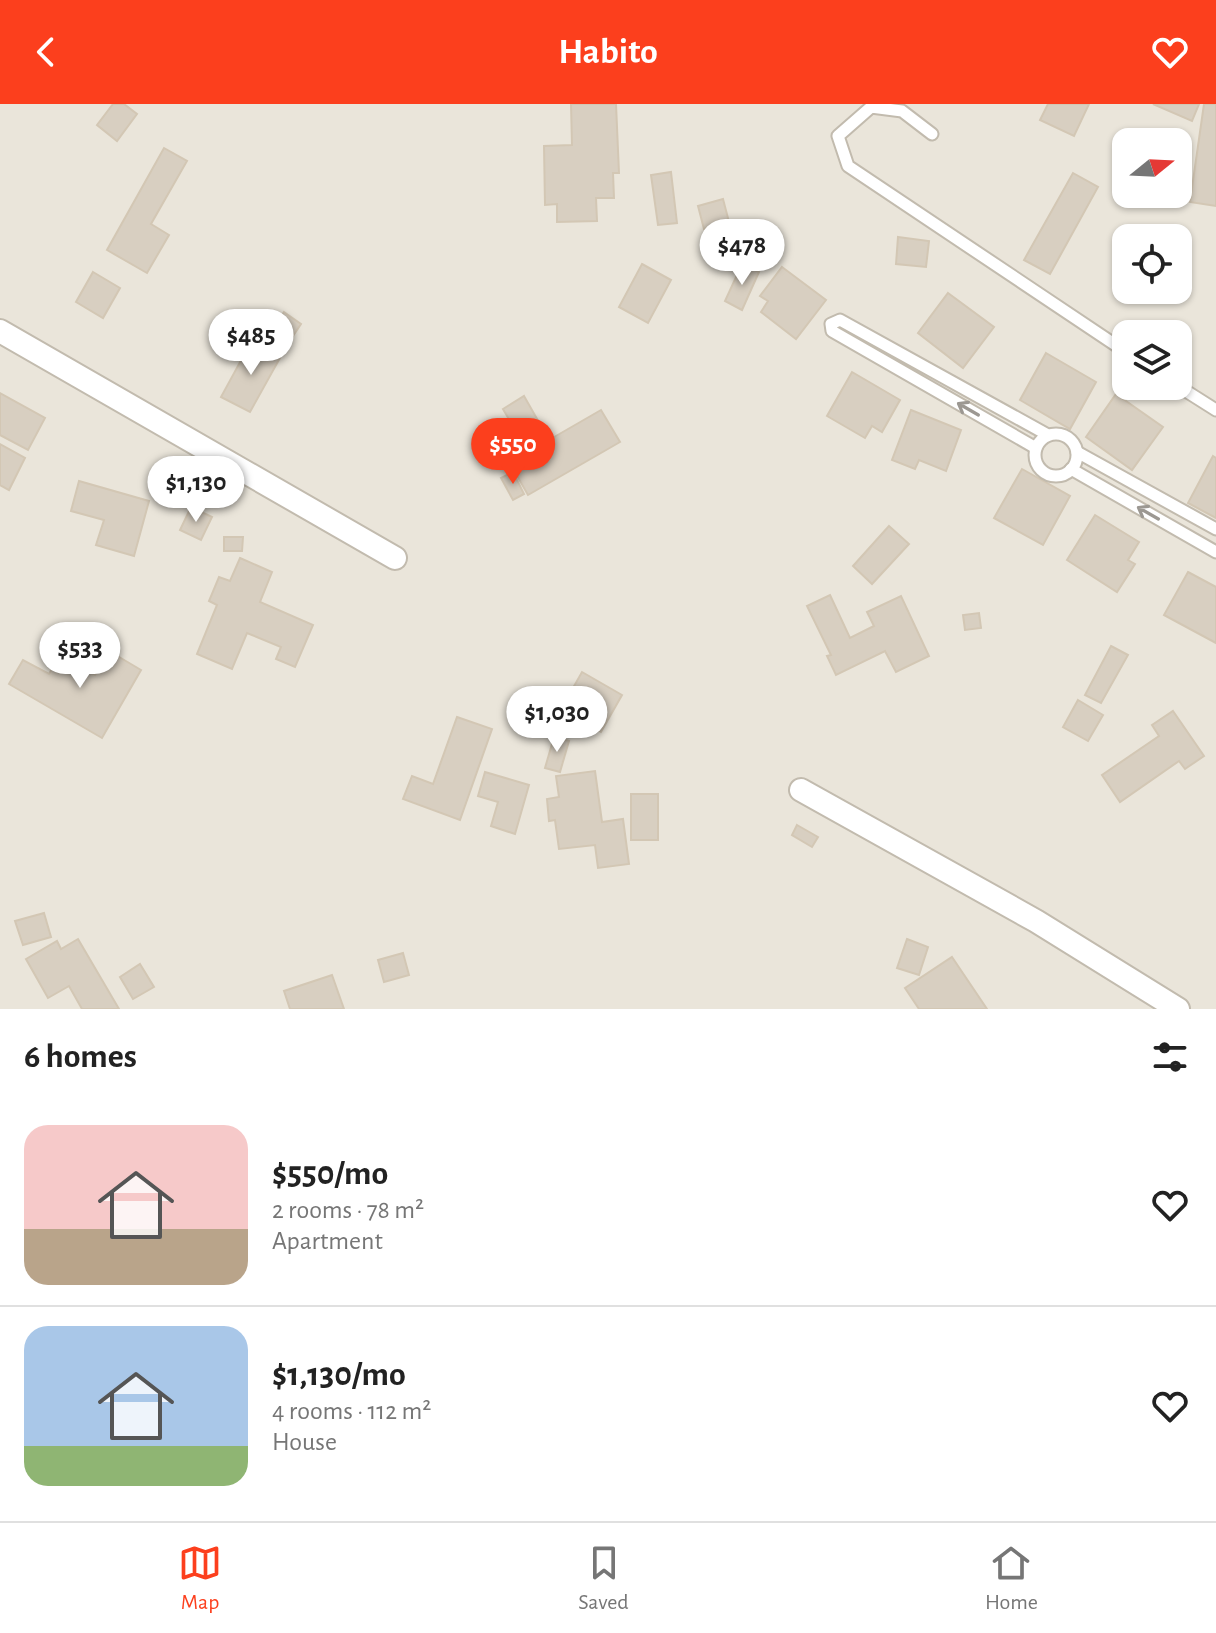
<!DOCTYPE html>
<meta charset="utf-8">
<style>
:root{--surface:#fff;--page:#f2f2f2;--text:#222;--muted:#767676;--line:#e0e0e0;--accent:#fc3f1d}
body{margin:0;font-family:"Alegreya Sans",sans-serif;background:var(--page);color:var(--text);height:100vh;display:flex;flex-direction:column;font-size:30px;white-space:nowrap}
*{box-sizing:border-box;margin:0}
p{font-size:26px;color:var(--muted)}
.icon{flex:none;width:44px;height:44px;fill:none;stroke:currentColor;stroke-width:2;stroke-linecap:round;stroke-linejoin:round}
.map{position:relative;height:905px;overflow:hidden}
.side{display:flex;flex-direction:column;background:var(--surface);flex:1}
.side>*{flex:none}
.needle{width:52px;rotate:72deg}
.controls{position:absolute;left:1112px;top:24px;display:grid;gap:16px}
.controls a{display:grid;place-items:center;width:80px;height:80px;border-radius:16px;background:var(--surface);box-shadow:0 2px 6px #0004;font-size:40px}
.price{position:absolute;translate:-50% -68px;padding:0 18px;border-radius:28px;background:#fff;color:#222;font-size:26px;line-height:52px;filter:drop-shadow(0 2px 4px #0008)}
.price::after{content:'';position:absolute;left:50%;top:48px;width:24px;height:18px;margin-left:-12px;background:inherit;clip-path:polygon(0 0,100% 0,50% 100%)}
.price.selected{background:var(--accent);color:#fff}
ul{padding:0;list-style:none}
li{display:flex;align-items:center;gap:24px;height:200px;padding:0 24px}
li+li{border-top:2px solid var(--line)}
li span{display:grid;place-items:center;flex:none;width:224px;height:160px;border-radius:24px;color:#555}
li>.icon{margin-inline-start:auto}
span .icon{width:96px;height:96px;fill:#fffc;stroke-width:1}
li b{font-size:34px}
h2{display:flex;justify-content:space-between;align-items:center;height:96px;padding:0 24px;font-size:34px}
header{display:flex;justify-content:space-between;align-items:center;height:104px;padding:0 24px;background:var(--accent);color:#fff;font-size:36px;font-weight:700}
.tabs{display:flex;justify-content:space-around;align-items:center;height:112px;border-top:2px solid var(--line);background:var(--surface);font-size:22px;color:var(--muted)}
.tabs a{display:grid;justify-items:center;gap:4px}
.tabs .selected{color:var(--accent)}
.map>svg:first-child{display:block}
</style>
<header><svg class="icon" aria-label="back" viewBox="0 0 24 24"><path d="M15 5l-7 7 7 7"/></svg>Habito<svg class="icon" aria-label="heart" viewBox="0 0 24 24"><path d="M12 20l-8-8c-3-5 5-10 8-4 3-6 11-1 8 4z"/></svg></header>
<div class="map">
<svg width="1216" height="905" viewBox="0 0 1216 905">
<rect width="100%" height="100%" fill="#f6f3ec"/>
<path fill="#eae5da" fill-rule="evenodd" d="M0,0H1216V905H0ZM1126,38H1178V90H1126ZM1126,134H1178V186H1126ZM1126,230H1178V282H1126Z"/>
<g fill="#d8cfc1" stroke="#d3c7b4" stroke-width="2">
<path d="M113,0H124L137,10L117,37L97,21Z"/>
<path d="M571,0H616L619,69H613L614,94H596L597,117L557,118V100L545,101L544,42L572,41Z"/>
<path d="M1048,0H1089L1074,32L1040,16Z"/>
<path d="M1153,0H1199L1192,17Z"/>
<path d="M1204,0H1216V102L1190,98Z"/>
<path d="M164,44L187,57L151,120L169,131L147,169L107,146Z"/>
<path d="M671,68L677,119L658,121L651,71Z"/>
<path d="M1073,69L1098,83L1050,170L1024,156Z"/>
<path d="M723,95L729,118L704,125L698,102Z"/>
<path d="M898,133L929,137L926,163L896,160Z"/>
<path d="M642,160L671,176L648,219L619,203Z"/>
<path d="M742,160L759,168L742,206L725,197Z"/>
<path d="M782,163L826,196L796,235L761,208L768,197L760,192Z"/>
<path d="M93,168L120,184L103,214L76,198Z"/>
<path d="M948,189L994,223L963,264L918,229Z"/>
<path d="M284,208L301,220L281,250L263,239Z"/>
<path d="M251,238L280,254L250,308L221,293Z"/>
<path d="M1046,249L1096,278L1070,325L1020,296Z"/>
<path d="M852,268L900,296L882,328L872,322L865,334L827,312Z"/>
<path d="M0,289L45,314L28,346L0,331Z"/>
<path d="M1116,290L1163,323L1132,366L1086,333Z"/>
<path d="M524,292L549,336L601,306L620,338L528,391L511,361L529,350L503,305Z"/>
<path d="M911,306L961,326L946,367L919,356L915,365L892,356Z"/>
<path d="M0,340L25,354L9,386L0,381Z"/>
<path d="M1213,352L1216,354V414L1188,399Z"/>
<path d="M1022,365L1070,392L1043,441L994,414Z"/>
<path d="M513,368L524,390L513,396L501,374Z"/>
<path d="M79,377L149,397L134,452L96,441L104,416L71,407Z"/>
<path d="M191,403L212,413L201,436L180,426Z"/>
<path d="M1095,411L1139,438L1128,456L1135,460L1117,488L1067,456Z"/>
<path d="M889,422L909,440L872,480L853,462Z"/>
<path d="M224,433H243L242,447H224Z"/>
<path d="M240,454L272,468L260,498L313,521L295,563L276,555L281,543L247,529L232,565L197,550L217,501L209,497L219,473L230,477Z"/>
<path d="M1188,468L1216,483V539L1164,511Z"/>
<path d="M830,491L850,534L874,522L867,508L901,492L929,552L896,568L885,547L836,571L827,552L831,551L807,502Z"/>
<path d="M979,509L981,524L965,526L963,511Z"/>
<path d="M1111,542L1128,551L1101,599L1085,591Z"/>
<path d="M109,547L141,566L102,634L9,580L23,556L49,570L60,551L95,571Z"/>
<path d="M582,568L622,591L601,628L578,615L568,633L551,623Z"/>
<path d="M1078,596L1103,611L1088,637L1063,623Z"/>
<path d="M1173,607L1204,652L1185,665L1179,657L1120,698L1102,671L1159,632L1152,621Z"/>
<path d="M457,613L492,625L460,716L403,695L412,672L433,680Z"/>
<path d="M554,633L569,637L560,668L545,664Z"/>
<path d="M595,667L602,718L623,715L629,760L598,764L595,741L559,745L555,716L549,717L547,695L559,693L556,672Z"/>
<path d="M485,668L529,681L515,730L491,722L498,698L478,692Z"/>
<rect x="631" y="690" width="27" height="46"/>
<path d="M797,721L818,733L812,743L792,731Z"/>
<path d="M44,809L51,833L23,841L15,817Z"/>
<path d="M78,835L119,905H82L69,882L48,894L26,855L57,837L61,845Z"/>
<path d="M907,835L928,843L919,871L897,864Z"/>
<path d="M403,849L409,871L384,878L378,856Z"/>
<path d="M952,853L987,905H919L905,884Z"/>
<path d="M140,860L154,883L133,895L120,873Z"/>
<path d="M332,871L344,905H290L284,887Z"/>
</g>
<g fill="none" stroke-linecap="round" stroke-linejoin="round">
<defs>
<g id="service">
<path d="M932,30L902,7L871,3L838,32L848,62L1126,248"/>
<path d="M1178,282L1216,306"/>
<circle cx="1056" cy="351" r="21"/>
<path d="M1036,344L832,227L831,220L840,216L1048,331"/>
<path d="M1077,348L1216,425"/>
<path d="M1071,365L1216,448"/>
</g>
<g id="minor">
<path d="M0,227L395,454"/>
<path d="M801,686L1036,817L1178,905"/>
</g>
</defs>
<use href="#service" stroke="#c2bbae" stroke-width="15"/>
<use href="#minor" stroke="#c2bbae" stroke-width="26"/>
<use href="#service" stroke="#fff" stroke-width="11"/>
<use href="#minor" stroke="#fff" stroke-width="22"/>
</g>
<defs><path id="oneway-shaft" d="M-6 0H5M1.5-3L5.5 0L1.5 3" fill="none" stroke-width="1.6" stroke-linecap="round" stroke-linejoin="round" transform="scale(2)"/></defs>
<g stroke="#9c9892">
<use href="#oneway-shaft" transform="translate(968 305) rotate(-150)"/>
<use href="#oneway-shaft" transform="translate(1148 409) rotate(-150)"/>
</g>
</svg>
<div class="controls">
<a><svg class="needle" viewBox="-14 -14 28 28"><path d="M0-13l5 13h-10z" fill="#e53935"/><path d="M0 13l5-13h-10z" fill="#767676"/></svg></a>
<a><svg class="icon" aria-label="locate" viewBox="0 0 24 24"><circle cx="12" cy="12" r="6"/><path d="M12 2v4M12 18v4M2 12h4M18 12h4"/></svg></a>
<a><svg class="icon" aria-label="layers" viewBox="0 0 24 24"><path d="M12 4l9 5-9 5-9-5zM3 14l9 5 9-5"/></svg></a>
</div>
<b class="price" style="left:742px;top:183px">$478</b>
<b class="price" style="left:251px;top:273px">$485</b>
<b class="price selected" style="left:513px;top:382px">$550</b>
<b class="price" style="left:196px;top:420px">$1,130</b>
<b class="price" style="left:80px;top:586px">$533</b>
<b class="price" style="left:557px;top:650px">$1,030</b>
</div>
<section class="side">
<h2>6 homes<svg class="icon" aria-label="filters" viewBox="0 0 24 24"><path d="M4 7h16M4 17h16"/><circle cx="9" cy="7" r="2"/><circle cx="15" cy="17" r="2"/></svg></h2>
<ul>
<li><span style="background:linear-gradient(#f6c9c9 65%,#b9a48a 0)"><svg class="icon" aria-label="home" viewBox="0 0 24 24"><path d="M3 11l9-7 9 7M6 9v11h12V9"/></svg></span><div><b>$550/mo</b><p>2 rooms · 78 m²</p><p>Apartment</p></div><svg class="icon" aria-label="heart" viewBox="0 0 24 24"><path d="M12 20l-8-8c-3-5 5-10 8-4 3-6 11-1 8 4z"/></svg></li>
<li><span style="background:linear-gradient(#a9c7e8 75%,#8fb573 0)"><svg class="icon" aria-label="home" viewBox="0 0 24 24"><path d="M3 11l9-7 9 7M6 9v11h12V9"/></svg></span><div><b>$1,130/mo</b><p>4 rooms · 112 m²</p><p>House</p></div><svg class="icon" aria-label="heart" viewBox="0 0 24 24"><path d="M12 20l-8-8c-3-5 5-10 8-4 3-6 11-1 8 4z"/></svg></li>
</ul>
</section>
<nav class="tabs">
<a class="selected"><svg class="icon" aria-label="map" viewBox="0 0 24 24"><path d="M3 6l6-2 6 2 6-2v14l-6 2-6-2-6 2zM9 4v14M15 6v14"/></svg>Map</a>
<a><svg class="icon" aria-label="saved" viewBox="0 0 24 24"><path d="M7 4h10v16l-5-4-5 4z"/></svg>Saved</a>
<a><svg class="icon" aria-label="home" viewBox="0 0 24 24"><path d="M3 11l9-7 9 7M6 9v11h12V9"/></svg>Home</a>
</nav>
